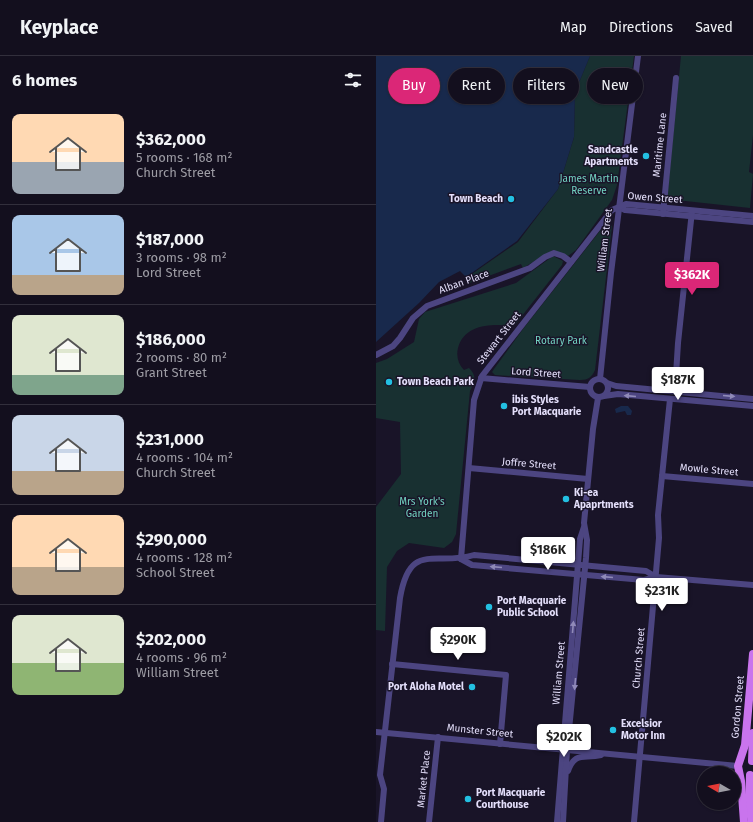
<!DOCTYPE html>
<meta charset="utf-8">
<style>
:root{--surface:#130f1e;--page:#1c1827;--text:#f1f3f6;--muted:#9d9ca4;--line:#322f3c;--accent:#db2777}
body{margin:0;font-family:"Fira Sans",sans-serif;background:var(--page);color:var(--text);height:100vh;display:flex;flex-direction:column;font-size:15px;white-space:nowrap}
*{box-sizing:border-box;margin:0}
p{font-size:13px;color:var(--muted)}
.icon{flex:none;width:22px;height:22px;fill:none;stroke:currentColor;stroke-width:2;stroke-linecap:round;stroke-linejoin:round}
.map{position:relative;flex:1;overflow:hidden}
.sheet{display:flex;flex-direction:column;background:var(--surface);width:376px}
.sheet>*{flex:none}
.guide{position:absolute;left:12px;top:12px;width:305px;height:36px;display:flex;gap:8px}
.needle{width:26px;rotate:279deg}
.fabs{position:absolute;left:321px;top:710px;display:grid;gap:8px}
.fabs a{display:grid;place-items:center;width:44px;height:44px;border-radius:50%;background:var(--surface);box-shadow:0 1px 3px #0004,0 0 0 1px var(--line);font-size:20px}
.price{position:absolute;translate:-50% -34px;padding:0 9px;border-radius:4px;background:#fff;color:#222;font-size:13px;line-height:26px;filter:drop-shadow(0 1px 2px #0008)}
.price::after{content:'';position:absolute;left:50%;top:24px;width:12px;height:9px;margin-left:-6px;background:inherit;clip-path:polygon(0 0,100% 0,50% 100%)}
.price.selected{background:var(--accent);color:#fff}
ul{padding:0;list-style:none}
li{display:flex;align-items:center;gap:12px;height:100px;padding:0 12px}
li+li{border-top:1px solid var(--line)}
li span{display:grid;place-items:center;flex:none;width:112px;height:80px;border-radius:8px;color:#555}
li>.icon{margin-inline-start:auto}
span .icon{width:48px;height:48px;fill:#fffc;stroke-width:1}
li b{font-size:17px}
h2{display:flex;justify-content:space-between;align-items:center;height:48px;padding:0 12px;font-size:17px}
.tag{padding:0 14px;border-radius:18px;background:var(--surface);box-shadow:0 1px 3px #0004,0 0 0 1px var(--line);font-size:14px;line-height:36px}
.tag.selected{background:var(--accent);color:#fff}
header{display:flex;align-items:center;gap:24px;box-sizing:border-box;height:56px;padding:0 20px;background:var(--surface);border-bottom:1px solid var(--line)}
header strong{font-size:19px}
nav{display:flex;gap:22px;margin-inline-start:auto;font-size:14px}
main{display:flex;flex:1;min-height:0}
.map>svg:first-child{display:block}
</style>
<header>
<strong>Keyplace</strong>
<nav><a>Map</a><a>Directions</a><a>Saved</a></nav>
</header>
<main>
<section class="sheet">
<h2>6 homes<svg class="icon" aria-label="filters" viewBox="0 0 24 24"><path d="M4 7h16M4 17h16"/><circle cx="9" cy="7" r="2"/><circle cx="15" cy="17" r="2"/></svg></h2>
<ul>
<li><span style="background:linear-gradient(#ffd9b3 60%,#9aa5b1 0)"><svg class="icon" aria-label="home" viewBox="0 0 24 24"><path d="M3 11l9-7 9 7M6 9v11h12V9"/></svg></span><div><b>$362,000</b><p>5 rooms · 168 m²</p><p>Church Street</p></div></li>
<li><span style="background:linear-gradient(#a9c7e8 75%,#b9a48a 0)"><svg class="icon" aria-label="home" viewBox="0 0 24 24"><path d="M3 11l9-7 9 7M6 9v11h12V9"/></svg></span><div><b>$187,000</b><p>3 rooms · 98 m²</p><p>Lord Street</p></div></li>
<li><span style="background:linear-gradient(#dfe7d0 75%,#7fa58c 0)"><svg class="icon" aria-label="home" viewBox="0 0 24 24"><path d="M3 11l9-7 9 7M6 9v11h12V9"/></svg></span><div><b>$186,000</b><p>2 rooms · 80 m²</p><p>Grant Street</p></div></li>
<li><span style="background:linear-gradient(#c9d6e8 70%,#b9a48a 0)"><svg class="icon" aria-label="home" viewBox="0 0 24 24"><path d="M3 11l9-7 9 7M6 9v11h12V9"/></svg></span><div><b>$231,000</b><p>4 rooms · 104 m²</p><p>Church Street</p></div></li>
<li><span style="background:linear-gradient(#ffd9b3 65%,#b9a48a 0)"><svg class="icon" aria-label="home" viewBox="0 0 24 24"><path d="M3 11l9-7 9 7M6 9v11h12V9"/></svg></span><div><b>$290,000</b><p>4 rooms · 128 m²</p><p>School Street</p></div></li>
<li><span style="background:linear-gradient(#dfe7d0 60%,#8fb573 0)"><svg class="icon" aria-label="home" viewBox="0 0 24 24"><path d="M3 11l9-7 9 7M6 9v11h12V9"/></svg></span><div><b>$202,000</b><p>4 rooms · 96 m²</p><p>William Street</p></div></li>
</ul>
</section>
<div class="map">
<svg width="377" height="766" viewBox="0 0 377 766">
<rect width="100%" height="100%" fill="#191428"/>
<g fill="#183031">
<path d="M214,0H258L241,129L236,144L200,194L192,200L177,194L147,212L145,208L91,228L90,222L142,186L182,133L198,81L199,36Z"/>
<path d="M305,0H377V79L373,116L377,118L374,152L291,143Z"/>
<path d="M231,166L236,170L219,314C216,321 212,324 204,324L119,319L116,316L118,313L147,273Z"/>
<path d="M177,200L187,205L186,209L138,270C117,268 89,267 82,292C80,300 82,308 88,314L93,312C101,320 99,325 94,335L80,478L76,486L68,492L33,487L21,495L11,511L9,575L0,574V451L25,418L24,366L0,362V307L11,303L38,286L43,263L49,256L140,227Z"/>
</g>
<g fill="#18294c">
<path d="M0,0H214L199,36L198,81L182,133L141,185L90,221L84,215L63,226L43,247L0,286Z"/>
<path d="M245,350H252L256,355L255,359H251L249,355L240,357L239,353Z"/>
</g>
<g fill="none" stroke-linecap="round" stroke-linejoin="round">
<g stroke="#4c4581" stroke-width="6">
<path d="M243,151L249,154L377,166"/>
<path d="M287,158L300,22"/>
<path d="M0,299L17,290L24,282L37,262L51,250L154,212L169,201L178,197L187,200L195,206"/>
<path d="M105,322L214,331"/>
<circle cx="223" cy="332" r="9"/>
<path d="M224,323L235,217L262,0"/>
<path d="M231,327L240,330L377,343"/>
<path d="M299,335L302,287L316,155"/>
<path d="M228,340L242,338L377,350"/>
<path d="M93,412L212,423"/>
<path d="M286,420L377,428"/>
<path d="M85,503L98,344L106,320L236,154L250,148L377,160"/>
<path d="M85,503L96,509L268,524L280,521L377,529"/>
<path d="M16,608L130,619L124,688"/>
<path d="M0,676L362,710"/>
<path d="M192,715C199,695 208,703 225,699"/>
<path d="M5,766L8,733L4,719L24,542C34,484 59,511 98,499L270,515L280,521"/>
<path d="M53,766L62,681"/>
<path d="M181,766L204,483L208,471"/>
<path d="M187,766L191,694L210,502L211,484L208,467L217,373L222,342"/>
<path d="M258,766L283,482L282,459L294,343"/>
</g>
<g stroke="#c974ed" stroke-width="8">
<path d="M376,705L377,677"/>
<path d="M374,719L373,750L376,766"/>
<path d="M368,766L365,725L362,710L369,689L377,598"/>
</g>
</g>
<defs><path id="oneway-solid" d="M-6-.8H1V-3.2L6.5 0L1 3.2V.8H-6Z"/></defs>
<g fill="#908ab8">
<use href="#oneway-solid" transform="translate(254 340) rotate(-175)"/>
<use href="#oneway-solid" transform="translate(353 340) rotate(5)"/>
<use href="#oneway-solid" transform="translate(120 511) rotate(-175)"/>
<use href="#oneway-solid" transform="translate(231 521) rotate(-175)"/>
<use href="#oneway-solid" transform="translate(197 571) rotate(-85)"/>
<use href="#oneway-solid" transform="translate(199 628) rotate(95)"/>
</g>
<g fill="#23c0e2" stroke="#191428" stroke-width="1.5">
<circle cx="270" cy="100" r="4"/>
<circle cx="135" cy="143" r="4"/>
<circle cx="13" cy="326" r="4"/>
<circle cx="128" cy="350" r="4"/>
<circle cx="190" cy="443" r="4"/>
<circle cx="113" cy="551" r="4"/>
<circle cx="96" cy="631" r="4"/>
<circle cx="237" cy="674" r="4"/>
<circle cx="92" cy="743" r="4"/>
</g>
<g text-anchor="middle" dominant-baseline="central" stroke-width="3" stroke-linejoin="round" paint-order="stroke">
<g font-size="10" fill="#e4dffb" stroke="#191428">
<text transform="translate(284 89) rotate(-84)">Maritime Lane</text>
<text transform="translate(279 142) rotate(4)">Owen Street</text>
<text transform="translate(229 184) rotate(-83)">William Street</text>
<text transform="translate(88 226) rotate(-20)">Alban Place</text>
<text transform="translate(123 282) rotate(-52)">Stewart Street</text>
<text transform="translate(160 317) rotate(4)">Lord Street</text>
<text transform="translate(153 408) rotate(5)">Joffre Street</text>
<text transform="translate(333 414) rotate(5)">Mowle Street</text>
<text transform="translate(263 602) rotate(-85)">Church Street</text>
<text transform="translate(183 617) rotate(-85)">William Street</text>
<text transform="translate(362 651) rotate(-85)">Gordon Street</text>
<text transform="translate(104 675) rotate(6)">Munster Street</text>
<text transform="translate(48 723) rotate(-84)">Market Place</text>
</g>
<g font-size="10" font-weight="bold" fill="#e4dffb" stroke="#191428" text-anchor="start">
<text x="262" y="94" text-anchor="end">Sandcastle<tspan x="262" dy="12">Apartments</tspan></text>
<text x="127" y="143" text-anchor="end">Town Beach</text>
<text x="21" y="326">Town Beach Park</text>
<text x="136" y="344">ibis Styles<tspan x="136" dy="12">Port Macquarie</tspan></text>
<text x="198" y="437">Ki-ea<tspan x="198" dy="12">Apaprtments</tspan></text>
<text x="121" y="545">Port Macquarie<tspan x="121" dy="12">Public School</tspan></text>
<text x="88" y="631" text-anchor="end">Port Aloha Motel</text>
<text x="245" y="668">Excelsior<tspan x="245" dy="12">Motor Inn</tspan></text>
<text x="100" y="737">Port Macquarie<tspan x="100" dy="12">Courthouse</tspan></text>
</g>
<g font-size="10" fill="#73d3c2" stroke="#191428">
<text x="213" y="123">James Martin<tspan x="213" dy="12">Reserve</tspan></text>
<text x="185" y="285">Rotary Park</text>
<text x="46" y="446">Mrs York's<tspan x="46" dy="12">Garden</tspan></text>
</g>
</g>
</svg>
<div class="fabs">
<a><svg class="needle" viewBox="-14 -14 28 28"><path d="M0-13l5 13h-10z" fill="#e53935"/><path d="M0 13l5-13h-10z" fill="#9d9ca4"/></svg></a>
</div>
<b class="price selected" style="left:316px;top:240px">$362K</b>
<b class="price" style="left:302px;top:345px">$187K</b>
<b class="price" style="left:172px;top:515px">$186K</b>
<b class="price" style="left:286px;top:556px">$231K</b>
<b class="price" style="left:82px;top:605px">$290K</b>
<b class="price" style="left:188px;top:702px">$202K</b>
<div class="guide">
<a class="tag selected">Buy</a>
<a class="tag">Rent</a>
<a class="tag">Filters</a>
<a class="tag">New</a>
</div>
</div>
</main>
